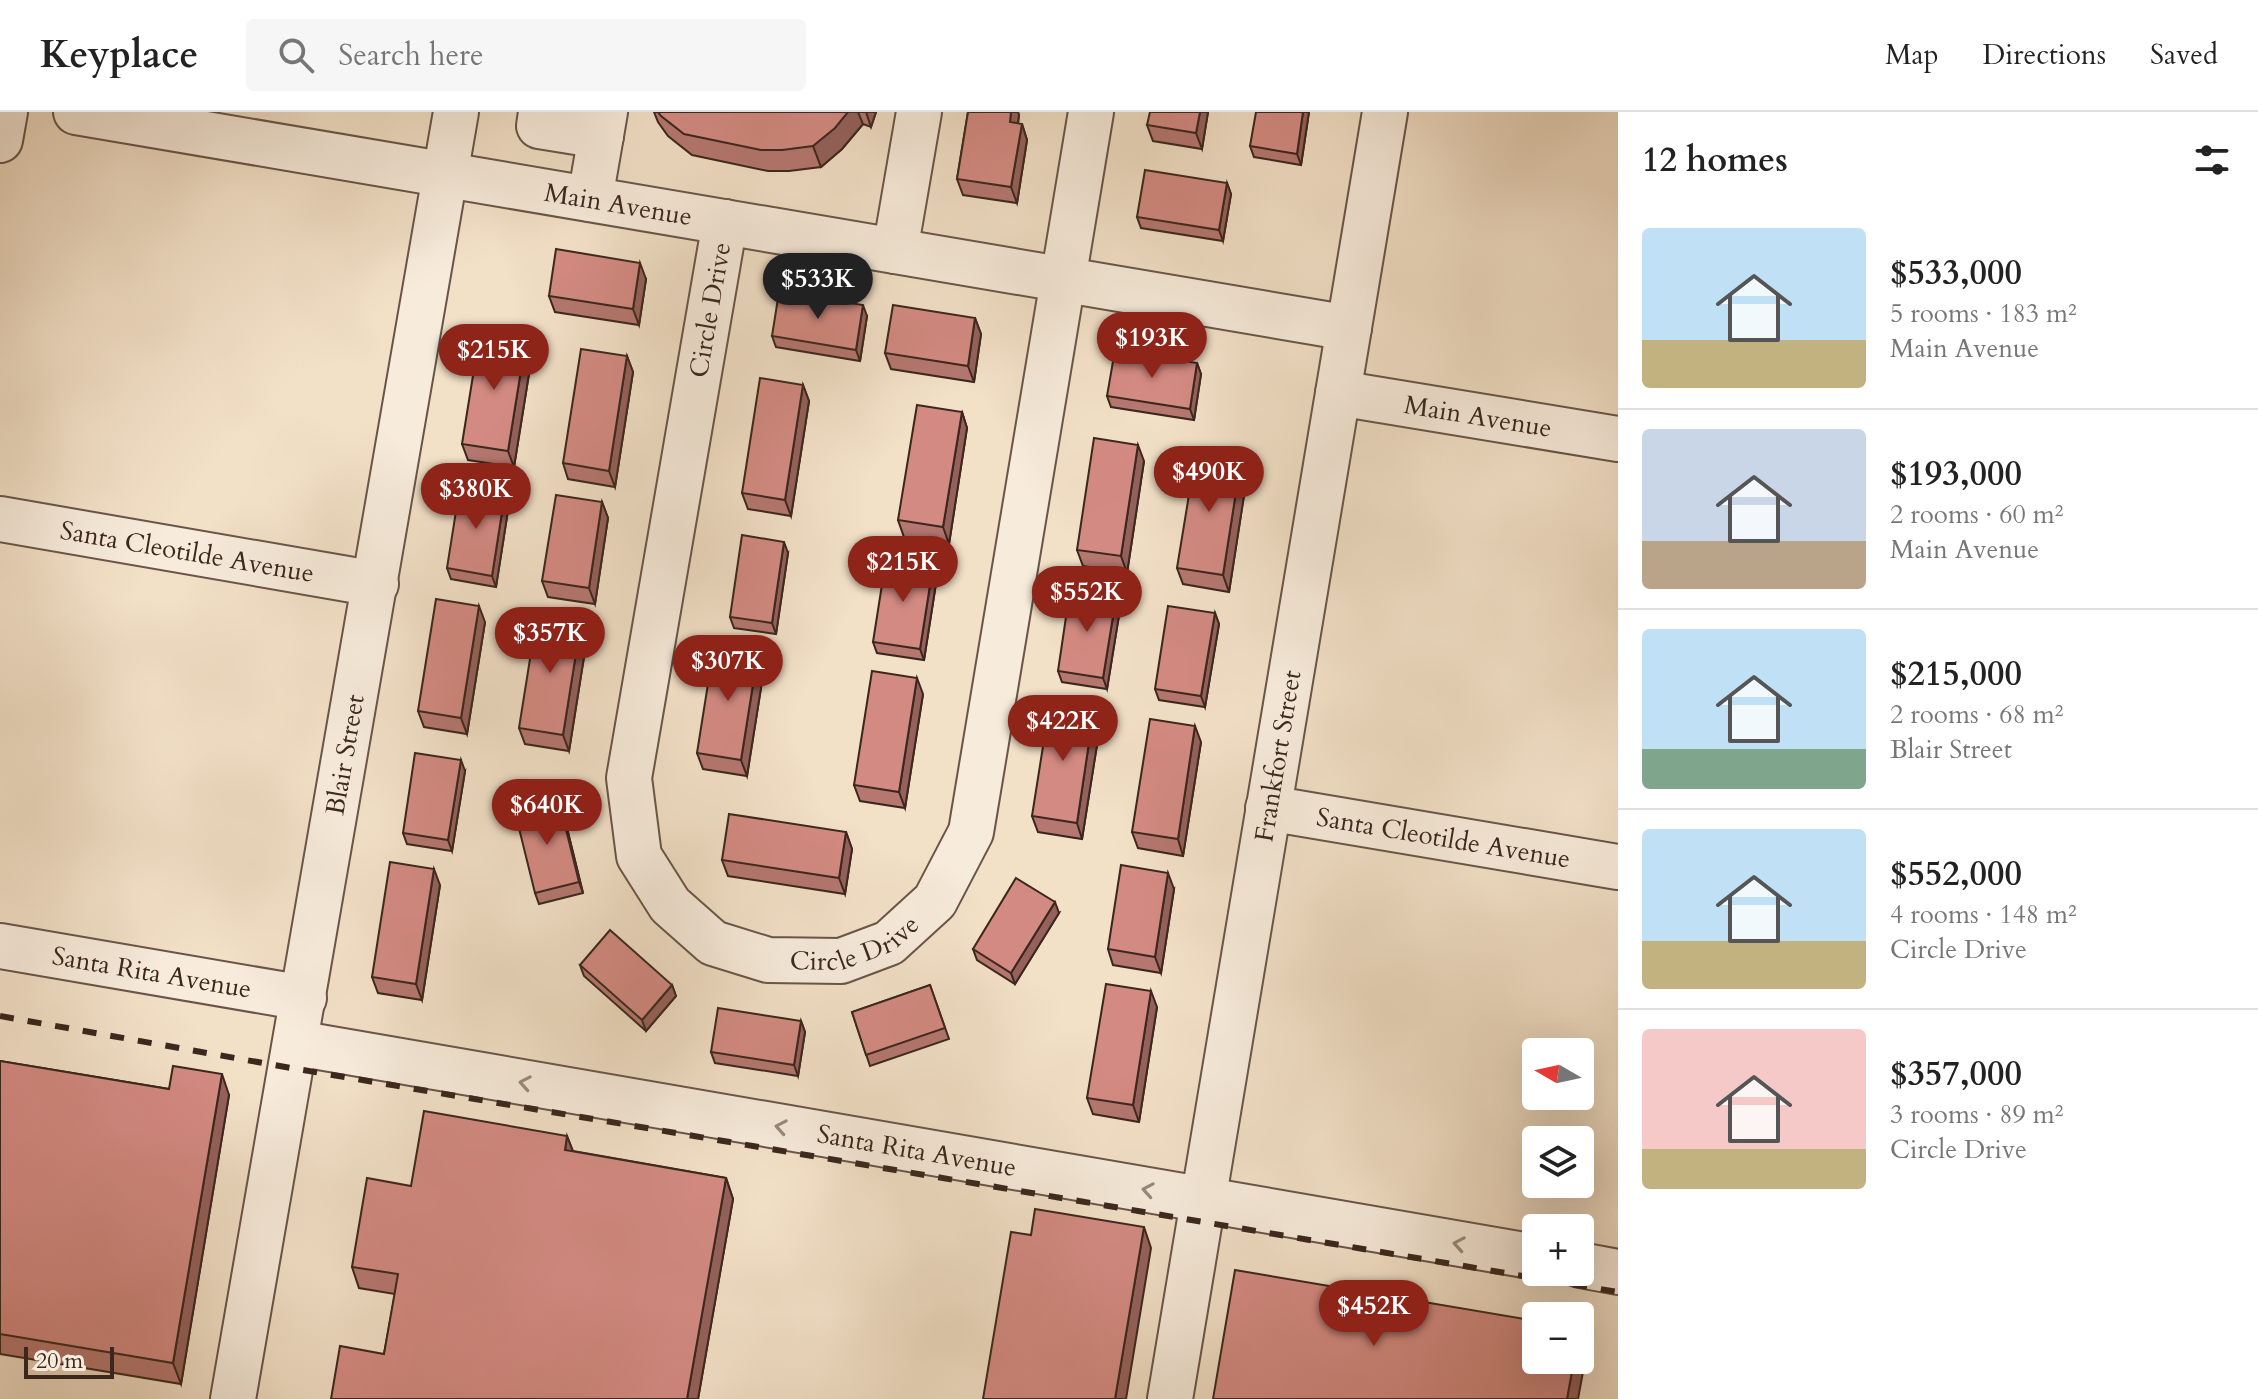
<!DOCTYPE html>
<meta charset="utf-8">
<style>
:root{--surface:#fff;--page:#f6f6f6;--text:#222;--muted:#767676;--line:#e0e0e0;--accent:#8f2418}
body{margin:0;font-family:Cardo,serif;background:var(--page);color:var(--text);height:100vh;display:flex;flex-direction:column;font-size:30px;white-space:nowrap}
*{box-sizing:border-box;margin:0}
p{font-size:26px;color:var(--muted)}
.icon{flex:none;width:44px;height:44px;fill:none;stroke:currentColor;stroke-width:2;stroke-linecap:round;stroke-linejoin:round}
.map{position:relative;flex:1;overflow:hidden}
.side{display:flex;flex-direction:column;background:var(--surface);width:640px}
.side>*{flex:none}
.needle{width:52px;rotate:279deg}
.buttons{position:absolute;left:1522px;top:926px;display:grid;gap:16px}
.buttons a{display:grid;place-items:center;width:72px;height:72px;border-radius:8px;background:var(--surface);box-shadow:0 8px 32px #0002;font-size:40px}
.scale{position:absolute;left:24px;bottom:20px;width:90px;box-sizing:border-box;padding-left:8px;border:4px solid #3b271e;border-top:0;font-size:22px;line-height:28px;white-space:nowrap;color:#3b271e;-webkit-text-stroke:6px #f7ebdb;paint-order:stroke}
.price{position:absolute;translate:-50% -68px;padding:0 18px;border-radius:28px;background:var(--accent);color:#fff;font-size:26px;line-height:52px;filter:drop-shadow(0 2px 4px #0008)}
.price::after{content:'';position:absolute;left:50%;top:48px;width:24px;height:18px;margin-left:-12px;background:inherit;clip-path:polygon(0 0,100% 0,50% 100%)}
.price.on{background:#222;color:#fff}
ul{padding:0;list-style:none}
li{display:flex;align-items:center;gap:24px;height:200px;padding:0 24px}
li+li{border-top:2px solid var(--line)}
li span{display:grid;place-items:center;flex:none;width:224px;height:160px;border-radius:8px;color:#555}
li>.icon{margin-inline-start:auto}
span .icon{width:96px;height:96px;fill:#fffc;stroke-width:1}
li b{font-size:34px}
h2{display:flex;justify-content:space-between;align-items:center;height:96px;padding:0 24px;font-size:34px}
header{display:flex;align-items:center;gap:48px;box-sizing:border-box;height:112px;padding:0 40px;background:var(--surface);border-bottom:2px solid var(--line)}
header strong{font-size:38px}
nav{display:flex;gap:44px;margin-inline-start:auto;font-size:28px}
.search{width:560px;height:72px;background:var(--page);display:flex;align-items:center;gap:20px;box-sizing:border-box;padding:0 28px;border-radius:8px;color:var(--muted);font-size:30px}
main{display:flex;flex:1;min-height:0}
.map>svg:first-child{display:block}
</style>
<header>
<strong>Keyplace</strong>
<div class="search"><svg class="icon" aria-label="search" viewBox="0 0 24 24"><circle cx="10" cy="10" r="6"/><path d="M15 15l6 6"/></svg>Search here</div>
<nav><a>Map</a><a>Directions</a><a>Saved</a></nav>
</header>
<main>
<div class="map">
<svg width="1618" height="1287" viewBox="0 0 1618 1287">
<rect width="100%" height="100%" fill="#f2e0c7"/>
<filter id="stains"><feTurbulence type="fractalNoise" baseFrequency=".0025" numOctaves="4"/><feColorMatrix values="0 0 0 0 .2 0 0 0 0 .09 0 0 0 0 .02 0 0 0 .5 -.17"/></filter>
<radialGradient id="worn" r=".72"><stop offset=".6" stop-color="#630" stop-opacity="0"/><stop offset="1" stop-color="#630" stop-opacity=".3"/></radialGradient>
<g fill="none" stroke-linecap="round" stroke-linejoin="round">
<defs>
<g id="minor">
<path id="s1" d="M76,0L1349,216"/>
<path d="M541,0L539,14L601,24"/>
<path d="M0,28L5,0"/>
<path d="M590,87L605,0"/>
<path id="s2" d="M725,110L629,666L639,744L670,793L713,831L768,848L841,849L889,831L935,789L971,720L1091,0"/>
<path d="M895,139L919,0"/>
<path id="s3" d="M1338,281L1618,327"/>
<path id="s4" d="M0,407L376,472"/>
<path id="s5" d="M1268,696L1618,755"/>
<path id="s6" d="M0,834L304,886"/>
<path id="s7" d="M296,931L1536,1145"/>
<path d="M1580,1153L1618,1160"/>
<path id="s8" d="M233,1287L456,0"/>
<path id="s9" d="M1170,1287L1385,0"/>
</g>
</defs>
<use href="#minor" stroke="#695548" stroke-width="48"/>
<use href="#minor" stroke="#f7ebdb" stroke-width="44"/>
<path stroke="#3b271e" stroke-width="6" stroke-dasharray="14 14" stroke-linecap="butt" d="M0,904L291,956L1618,1180"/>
</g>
<g fill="#b57770" stroke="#3b271e" stroke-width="2">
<path d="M654,0H876L871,15L863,12L842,37L821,55L789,59H768L692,43L668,24L658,10Z"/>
<path d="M968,0H1018L1019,3L1018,12H1022L1027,28L1017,91L963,83L957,67Z"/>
<path d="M1208,0L1202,37L1153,29L1147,13Z"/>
<path d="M1309,0L1301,53L1254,45L1250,34Z"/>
<path d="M1227,71L1231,82L1223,129L1141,116L1137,105Z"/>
<path d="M646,167L639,213L555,200L549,184Z"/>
<path d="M867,204L860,249L776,235L772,224Z"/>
<path d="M975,206L981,222L974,270L891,257L885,241Z"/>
<path d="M532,243L514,355L468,348L462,332Z"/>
<path d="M627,244L633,260L615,375L568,367L563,351Z"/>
<path d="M1197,251L1201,262L1194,308L1111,295L1107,284Z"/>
<path d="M803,273L809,289L791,404L748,397L742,381Z"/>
<path d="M962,300L967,316L949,432L904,425L898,408Z"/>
<path d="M1241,348L1247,364L1229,480L1183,472L1177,456Z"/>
<path d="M1144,349L1127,461L1083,454L1077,438Z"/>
<path d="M505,381L509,392L496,475L451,467L447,456Z"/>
<path d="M602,390L608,406L595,492L548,485L542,469Z"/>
<path d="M788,441L776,522L734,516L730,505Z"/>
<path d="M937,465L924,548L877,541L873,530Z"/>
<path d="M1116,486L1120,497L1107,577L1062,570L1058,559Z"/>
<path d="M1215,501L1219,512L1205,595L1159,588L1155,577Z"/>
<path d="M485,510L467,622L424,615L418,599Z"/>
<path d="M587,526L569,639L525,632L519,616Z"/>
<path d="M758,541L764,557L747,664L703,657L697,641Z"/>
<path d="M923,582L905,696L860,689L854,673Z"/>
<path d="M1094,597L1100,614L1082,727L1038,720L1032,704Z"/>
<path d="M1201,630L1183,744L1138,736L1132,720Z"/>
<path d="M465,659L452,739L407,732L403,721Z"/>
<path d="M563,700L583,781L539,792L535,781Z"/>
<path d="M846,720L852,737L845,782L728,764L722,748Z"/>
<path d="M440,773L422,888L378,881L372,865Z"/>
<path d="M1174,777L1161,861L1113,853L1108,837Z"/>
<path d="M1059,801L1015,872L977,848L973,837Z"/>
<path d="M580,853L672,873L676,884L646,919L584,864Z"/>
<path d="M930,873L949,927L870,954L852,900Z"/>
<path d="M1157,895L1139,1010L1093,1002L1087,986Z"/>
<path d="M801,909L805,920L798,964L715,951L711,940Z"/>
<path d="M0,949L169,977L229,983L181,1272L0,1242Z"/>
<path d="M567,1024L573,1039L726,1066L733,1087L698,1287H331L384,1242L395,1182L359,1176L352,1155L411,1074Z"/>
</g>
<g fill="#94615b" stroke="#3b271e" stroke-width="2">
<path d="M848,0H858L863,12L842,37L821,55L813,34Z"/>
<path d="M866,0H876L871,15Z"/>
<path d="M1011,0H1018L1019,3L1016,26L1010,10Z"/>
<path d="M1200,0H1208L1202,37L1196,21Z"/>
<path d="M1303,0H1309L1301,53L1297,42Z"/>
<path d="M1022,12L1027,28L1017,91L1011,75Z"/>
<path d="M1227,71L1231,82L1223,129L1219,118Z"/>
<path d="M640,151L646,167L639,213L633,197Z"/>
<path d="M863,193L867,204L860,249L856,238Z"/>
<path d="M975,206L981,222L974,270L968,254Z"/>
<path d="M526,227L532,243L514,355L508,339Z"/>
<path d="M627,244L633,260L615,375L609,359Z"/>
<path d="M1197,251L1201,262L1194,308L1190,297Z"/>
<path d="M803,273L809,289L791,404L785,388Z"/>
<path d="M962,300L967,316L949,432L943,415Z"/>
<path d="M1138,333L1144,349L1127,461L1121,444Z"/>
<path d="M1241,348L1247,364L1229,480L1223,463Z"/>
<path d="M505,381L509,392L496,475L492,464Z"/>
<path d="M602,390L608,406L595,492L589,476Z"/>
<path d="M784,430L788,441L776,522L772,511Z"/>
<path d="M933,454L937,465L924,548L920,537Z"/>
<path d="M1116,486L1120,497L1107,577L1103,566Z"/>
<path d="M479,494L485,510L467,622L461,606Z"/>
<path d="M1215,501L1219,512L1205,595L1201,584Z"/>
<path d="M581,510L587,526L569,639L563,623Z"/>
<path d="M758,541L764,557L747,664L741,648Z"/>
<path d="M917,566L923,582L905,696L899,680Z"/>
<path d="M1094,597L1100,614L1082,727L1077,711Z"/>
<path d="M1195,614L1201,630L1183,744L1178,727Z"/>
<path d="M461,648L465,659L452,739L448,728Z"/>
<path d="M559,689L563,700L583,781L579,770Z"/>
<path d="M846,720L852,737L845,782L839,766Z"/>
<path d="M434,757L440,773L422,888L416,872Z"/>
<path d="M1168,761L1174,777L1161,861L1155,845Z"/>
<path d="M1055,790L1059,801L1015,872L1011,861Z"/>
<path d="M672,873L676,884L646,919L642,908Z"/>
<path d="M1151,879L1157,895L1139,1010L1133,993Z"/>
<path d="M801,909L805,920L798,964L794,953Z"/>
<path d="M222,962L229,983L181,1272L173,1251Z"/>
<path d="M567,1024L575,1045L565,1038Z"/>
<path d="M726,1066L733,1087L698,1287H687Z"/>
<path d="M1144,1115L1151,1136L1126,1287H1115Z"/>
<path d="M1580,1220L1587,1238L1578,1287H1567L1574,1248H1580Z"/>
</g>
<g fill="#d38a82" stroke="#3b271e" stroke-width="2">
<path d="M658,0H848L835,16L813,34L782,38H761L684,22L661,4Z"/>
<path d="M968,0H1011L1010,10L1022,12L1011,75L957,67Z"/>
<path d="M1150,0H1200L1196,21L1147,13Z"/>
<path d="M1256,0H1303L1297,42L1250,34Z"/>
<path d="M1145,58L1227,71L1219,118L1137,105Z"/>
<path d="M556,137L640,151L633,197L549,184Z"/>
<path d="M779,180L863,193L856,238L772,224Z"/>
<path d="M893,193L975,206L968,254L885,241Z"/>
<path d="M480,220L526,227L508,339L462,332Z"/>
<path d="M581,237L627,244L609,359L563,351Z"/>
<path d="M1115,238L1197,251L1190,297L1107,284Z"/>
<path d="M760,266L803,273L785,388L742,381Z"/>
<path d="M917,293L962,300L943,415L898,408Z"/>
<path d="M1094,326L1138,333L1121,444L1077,438Z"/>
<path d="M1196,340L1241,348L1223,463L1177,456Z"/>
<path d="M460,374L505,381L492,464L447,456Z"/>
<path d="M556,383L602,390L589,476L542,469Z"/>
<path d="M742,423L784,430L772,511L730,505Z"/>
<path d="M886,447L933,454L920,537L873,530Z"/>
<path d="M1070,478L1116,486L1103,566L1058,559Z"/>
<path d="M436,487L479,494L461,606L418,599Z"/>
<path d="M1168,494L1215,501L1201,584L1155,577Z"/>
<path d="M537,503L581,510L563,623L519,616Z"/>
<path d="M714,534L758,541L741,648L697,641Z"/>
<path d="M872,559L917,566L899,680L854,673Z"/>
<path d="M1050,590L1094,597L1077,711L1032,704Z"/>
<path d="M1150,607L1195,614L1178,727L1132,720Z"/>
<path d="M415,641L461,648L448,728L403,721Z"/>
<path d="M559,689L579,770L535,781L515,700Z"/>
<path d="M729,702L846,720L839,766L722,748Z"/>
<path d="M390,750L434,757L416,872L372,865Z"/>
<path d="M1121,753L1168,761L1155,845L1108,837Z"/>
<path d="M1016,766L1055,790L1011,861L973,837Z"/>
<path d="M610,818L672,873L642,908L580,853Z"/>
<path d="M1106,872L1151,879L1133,993L1087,986Z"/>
<path d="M930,873L945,916L866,943L852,900Z"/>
<path d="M718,896L801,909L794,953L711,940Z"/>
<path d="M0,949L169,977L173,954L222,962L173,1251L0,1222Z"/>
<path d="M424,999L567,1024L565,1038L726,1066L687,1287H331L340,1234L384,1242L398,1162L352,1155L367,1066L411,1074Z"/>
<path d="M1035,1097L1144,1115L1115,1287H983L1011,1120L1031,1123Z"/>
<path d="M1235,1158L1536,1209V1248H1574L1567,1287H1213Z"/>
</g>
<defs><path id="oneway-chevron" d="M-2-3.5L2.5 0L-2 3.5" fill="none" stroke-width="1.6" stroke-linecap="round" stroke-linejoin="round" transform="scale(2)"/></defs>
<g stroke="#99897c">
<use href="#oneway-chevron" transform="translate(525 971) rotate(-170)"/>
<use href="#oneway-chevron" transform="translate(781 1015) rotate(-170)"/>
<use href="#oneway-chevron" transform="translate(1148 1078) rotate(-170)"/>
<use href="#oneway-chevron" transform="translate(1459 1132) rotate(-170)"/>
</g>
<g text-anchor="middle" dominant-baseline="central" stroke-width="8" stroke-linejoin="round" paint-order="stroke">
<g font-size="26" fill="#3b271e" stroke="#f7ebdb">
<text stroke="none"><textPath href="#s1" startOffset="550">Main Avenue</textPath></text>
<text transform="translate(710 198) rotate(-80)">Circle Drive</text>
<text stroke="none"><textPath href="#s3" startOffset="142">Main Avenue</textPath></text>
<text stroke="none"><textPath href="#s4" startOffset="190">Santa Cleotilde Avenue</textPath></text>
<text stroke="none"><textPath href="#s9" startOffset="652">Frankfort Street</textPath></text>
<text stroke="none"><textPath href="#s8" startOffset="654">Blair Street</textPath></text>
<text stroke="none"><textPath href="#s5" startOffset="178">Santa Cleotilde Avenue</textPath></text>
<text stroke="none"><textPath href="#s2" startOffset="906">Circle Drive</textPath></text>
<text stroke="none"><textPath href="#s6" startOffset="154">Santa Rita Avenue</textPath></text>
<text stroke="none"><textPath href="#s7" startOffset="630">Santa Rita Avenue</textPath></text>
</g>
</g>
<rect width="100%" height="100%" filter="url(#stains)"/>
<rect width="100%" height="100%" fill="url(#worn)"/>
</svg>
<div class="buttons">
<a><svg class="needle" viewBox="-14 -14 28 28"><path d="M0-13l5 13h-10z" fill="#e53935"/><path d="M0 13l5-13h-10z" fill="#767676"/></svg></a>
<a><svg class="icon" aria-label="layers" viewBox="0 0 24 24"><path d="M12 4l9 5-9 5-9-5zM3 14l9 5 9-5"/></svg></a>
<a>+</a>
<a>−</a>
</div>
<div class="scale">20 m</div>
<b class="price on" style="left:818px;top:209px">$533K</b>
<b class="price" style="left:1152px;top:268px">$193K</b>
<b class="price" style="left:494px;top:280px">$215K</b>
<b class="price" style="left:1209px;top:402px">$490K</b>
<b class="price" style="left:476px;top:419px">$380K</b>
<b class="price" style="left:903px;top:492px">$215K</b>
<b class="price" style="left:1087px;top:522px">$552K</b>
<b class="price" style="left:550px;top:563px">$357K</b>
<b class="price" style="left:728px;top:591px">$307K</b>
<b class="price" style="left:1063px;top:651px">$422K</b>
<b class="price" style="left:547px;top:735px">$640K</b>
<b class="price" style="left:1374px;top:1236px">$452K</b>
</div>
<section class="side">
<h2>12 homes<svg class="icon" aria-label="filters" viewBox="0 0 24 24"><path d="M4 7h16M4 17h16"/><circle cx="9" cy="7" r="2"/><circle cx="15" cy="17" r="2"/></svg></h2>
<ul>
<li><span style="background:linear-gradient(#bfe0f5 70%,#c2b280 0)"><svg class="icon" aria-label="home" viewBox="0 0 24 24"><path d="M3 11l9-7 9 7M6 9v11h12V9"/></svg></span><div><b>$533,000</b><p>5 rooms · 183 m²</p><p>Main Avenue</p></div></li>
<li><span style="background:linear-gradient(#c9d6e8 70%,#b9a48a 0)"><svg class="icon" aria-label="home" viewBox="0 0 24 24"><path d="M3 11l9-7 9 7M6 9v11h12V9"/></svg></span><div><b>$193,000</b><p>2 rooms · 60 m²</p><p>Main Avenue</p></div></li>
<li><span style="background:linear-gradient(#bfe0f5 75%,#7fa58c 0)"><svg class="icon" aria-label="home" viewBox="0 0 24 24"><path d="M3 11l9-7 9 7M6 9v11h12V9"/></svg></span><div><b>$215,000</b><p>2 rooms · 68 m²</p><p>Blair Street</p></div></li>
<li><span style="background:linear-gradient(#bfe0f5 70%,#c2b280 0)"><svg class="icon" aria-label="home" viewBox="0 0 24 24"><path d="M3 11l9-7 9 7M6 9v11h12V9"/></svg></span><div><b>$552,000</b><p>4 rooms · 148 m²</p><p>Circle Drive</p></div></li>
<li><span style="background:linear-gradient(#f6c9c9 75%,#c2b280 0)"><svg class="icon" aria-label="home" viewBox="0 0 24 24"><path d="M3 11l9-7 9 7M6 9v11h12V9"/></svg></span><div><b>$357,000</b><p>3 rooms · 89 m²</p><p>Circle Drive</p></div></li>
</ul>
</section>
</main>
